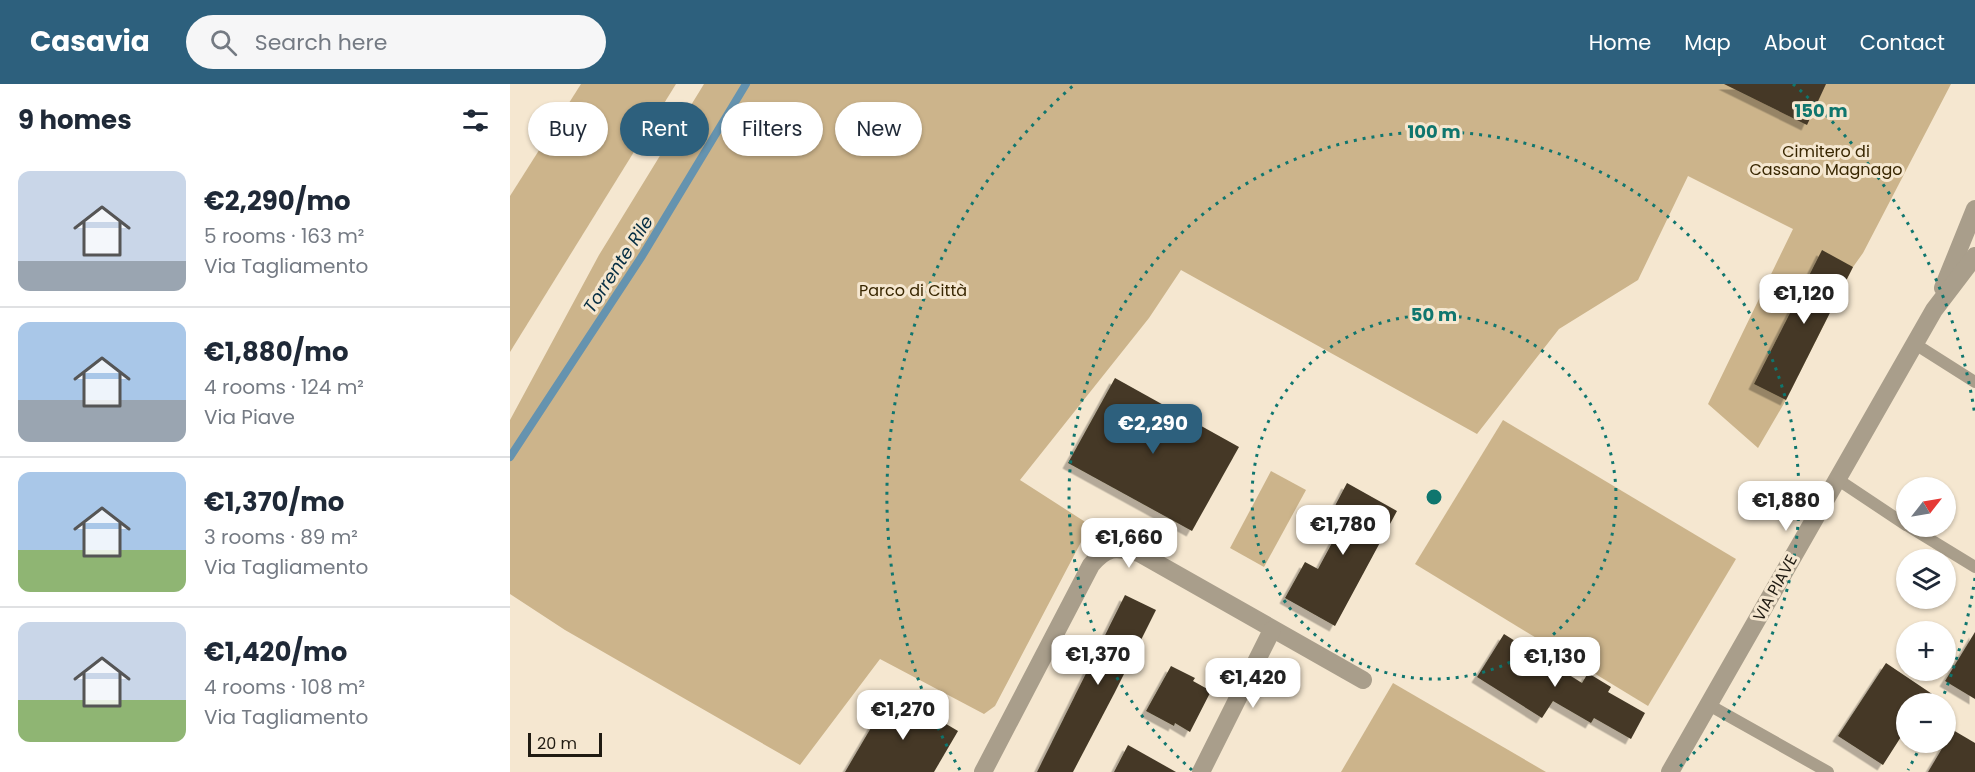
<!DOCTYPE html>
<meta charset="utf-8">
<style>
:root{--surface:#fff;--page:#f6f6f7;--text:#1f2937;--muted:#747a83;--line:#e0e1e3;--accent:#2d607d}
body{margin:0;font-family:Poppins,sans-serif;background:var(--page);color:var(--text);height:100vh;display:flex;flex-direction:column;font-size:22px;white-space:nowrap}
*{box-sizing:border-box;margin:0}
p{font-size:20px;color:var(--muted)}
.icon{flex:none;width:33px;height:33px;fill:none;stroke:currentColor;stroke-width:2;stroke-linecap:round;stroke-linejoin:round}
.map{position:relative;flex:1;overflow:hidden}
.side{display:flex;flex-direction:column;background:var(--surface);width:510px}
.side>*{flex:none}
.top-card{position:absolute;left:18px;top:18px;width:570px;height:54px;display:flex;gap:12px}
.needle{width:39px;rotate:59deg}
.controls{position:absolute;left:1386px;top:393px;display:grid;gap:12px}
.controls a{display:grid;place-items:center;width:60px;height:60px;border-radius:50%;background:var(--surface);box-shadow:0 2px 4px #0004;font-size:30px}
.scale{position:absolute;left:18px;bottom:15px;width:74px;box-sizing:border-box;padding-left:6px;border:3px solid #201b12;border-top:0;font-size:16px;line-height:21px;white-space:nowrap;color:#201b12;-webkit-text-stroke:4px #f5e7d0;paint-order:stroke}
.price{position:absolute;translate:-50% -51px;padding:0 14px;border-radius:12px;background:#fff;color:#222;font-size:20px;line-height:39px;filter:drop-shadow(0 2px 3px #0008)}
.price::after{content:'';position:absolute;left:50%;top:36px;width:18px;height:14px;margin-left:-9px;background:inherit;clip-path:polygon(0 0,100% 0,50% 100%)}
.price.selected{background:var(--accent);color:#fff}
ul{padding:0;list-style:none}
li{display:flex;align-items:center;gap:18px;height:150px;padding:0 18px}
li+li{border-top:2px solid var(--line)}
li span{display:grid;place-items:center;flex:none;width:168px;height:120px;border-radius:12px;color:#555}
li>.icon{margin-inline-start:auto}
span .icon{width:72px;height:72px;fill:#fffc;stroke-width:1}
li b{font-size:26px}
h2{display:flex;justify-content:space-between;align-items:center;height:72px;padding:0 18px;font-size:26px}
.tag{padding:0 21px;border-radius:27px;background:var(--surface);box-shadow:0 2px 4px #0004;font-size:21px;line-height:54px}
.tag.selected{background:var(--accent);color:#fff}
header{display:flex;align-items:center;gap:36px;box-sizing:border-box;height:84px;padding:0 30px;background:var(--accent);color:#fff}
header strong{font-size:28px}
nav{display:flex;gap:33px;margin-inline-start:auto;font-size:21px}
.search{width:420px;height:54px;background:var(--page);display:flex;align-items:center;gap:15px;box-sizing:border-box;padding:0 21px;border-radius:33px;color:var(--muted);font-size:22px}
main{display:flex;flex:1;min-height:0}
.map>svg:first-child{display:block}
</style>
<header>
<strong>Casavia</strong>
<div class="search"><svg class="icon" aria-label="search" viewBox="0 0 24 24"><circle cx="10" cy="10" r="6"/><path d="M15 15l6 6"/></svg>Search here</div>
<nav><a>Home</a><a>Map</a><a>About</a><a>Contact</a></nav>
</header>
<main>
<section class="side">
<h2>9 homes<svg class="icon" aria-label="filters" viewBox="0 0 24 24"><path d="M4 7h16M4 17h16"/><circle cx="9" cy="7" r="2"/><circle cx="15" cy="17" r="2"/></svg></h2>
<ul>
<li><span style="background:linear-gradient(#c9d6e8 75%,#9aa5b1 0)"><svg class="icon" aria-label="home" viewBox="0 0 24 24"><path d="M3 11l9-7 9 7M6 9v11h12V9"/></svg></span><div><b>€2,290/mo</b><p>5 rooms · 163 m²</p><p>Via Tagliamento</p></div></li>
<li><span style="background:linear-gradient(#a9c7e8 65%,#9aa5b1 0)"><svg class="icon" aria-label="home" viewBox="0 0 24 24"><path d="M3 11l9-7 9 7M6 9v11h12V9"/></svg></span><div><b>€1,880/mo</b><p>4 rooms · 124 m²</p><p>Via Piave</p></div></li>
<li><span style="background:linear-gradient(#a9c7e8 65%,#8fb573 0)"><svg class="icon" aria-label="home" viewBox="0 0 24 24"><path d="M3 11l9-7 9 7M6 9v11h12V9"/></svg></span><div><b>€1,370/mo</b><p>3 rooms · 89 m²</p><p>Via Tagliamento</p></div></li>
<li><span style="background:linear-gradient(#c9d6e8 65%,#8fb573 0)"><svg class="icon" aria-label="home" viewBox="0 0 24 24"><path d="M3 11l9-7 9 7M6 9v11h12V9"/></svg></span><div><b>€1,420/mo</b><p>4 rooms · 108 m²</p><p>Via Tagliamento</p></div></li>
</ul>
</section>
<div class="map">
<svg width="1465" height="688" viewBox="0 0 1465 688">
<defs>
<filter id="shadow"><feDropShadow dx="-5.5" dy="5.5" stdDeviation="0" flood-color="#0004"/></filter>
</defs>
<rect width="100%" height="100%" fill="#f5e7d0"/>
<g fill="#ccb48b">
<path d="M71,0H166L0,268V112Z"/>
<path d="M194,0H1441L1353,169L1343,183L1276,316L1248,364L1198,320L1283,145L1178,92L1128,196L1049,245L967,350L671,186L639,234L510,396L580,441L485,622L474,630L370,575L290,681L55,546L0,510V336L89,171Z"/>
<path d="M993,336L1226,475L1138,622L905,480Z"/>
<path d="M761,387L796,406L754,483L720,464Z"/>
<path d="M883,599L1036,688H831Z"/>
</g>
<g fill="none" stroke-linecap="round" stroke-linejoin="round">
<path stroke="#6593af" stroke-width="8" d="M0,373L132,172L236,0"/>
</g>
<g fill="#443926" filter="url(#shadow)">
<path d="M1214,0H1316L1297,41Z"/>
<path d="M1312,166L1343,183L1276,316L1244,300Z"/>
<path d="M605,294L729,363L682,447L558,379Z"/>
<path d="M837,399L887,427L825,542L775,514L795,478L808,485L830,444L817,437Z"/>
<path d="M615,511L646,526L605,608L563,688H527Z"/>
<path d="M1465,548V615L1435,597Z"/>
<path d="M994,550L1072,599L1078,589L1101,603L1098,608L1135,629L1121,655L1084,634L1081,639L1043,617L1032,634L967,593Z"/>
<path d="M1376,579L1437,620H1396V645L1373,681L1328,652Z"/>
<path d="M661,582L685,594L683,597L701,607L680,648L665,639L664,642L636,627Z"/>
<path d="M382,608L448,647L424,688H335Z"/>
<path d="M1443,646L1465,659V688H1418Z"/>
<path d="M618,661L666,688H604Z"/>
</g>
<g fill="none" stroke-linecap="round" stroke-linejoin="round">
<g stroke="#a99e8b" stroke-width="12">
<path d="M1405,260L1465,298"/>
<path d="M1327,395L1396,441"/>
<path d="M1398,442L1465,483"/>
<path d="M1199,621L1318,688"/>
</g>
<g stroke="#a99e8b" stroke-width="18">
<path d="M1433,204L1465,125"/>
<path d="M473,688L581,481C597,462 605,463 629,469L853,596"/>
<path d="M691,688L762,546"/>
<path d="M1160,688L1424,226L1465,172"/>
</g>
</g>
<g fill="none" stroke="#0f766e" stroke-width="3" stroke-dasharray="3 6">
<circle cx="924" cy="413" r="182"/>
<path d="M682 686A365 365 0 1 1 1166 686"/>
<path d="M1465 494A547 547 0 0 1 1431 618M1411 661A547 547 0 0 1 1398 686M450 686A547 547 0 0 1 565 0M1283 0A547 547 0 0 1 1465 332"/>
</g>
<g text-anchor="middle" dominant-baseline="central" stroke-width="6" stroke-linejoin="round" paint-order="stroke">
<g font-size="16" fill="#392702" stroke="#f5e7d0">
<text x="1316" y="67">Cimitero di<tspan x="1316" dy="18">Cassano Magnago</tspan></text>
<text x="403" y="206">Parco di Città</text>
</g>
<g font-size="16" fill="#201b12" stroke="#f5e7d0">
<text transform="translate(1265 504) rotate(-61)">VIA PIAVE</text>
</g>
<g font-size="18" font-style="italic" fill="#042d42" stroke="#f5e7d0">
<text transform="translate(108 180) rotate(-57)">Torrente Rile</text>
</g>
</g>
<circle cx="924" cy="413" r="9" fill="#0f766e" stroke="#f5e7d0" stroke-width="3"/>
<g font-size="18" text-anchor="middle" font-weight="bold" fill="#0f766e" stroke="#f5e7d0" stroke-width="6" stroke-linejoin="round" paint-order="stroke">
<text x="1311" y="33">150 m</text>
<text x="924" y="54">100 m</text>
<text x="924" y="237">50 m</text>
</g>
</svg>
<div class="controls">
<a><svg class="needle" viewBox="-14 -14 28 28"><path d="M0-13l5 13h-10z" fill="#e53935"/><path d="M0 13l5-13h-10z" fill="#747a83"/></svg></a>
<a><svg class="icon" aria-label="layers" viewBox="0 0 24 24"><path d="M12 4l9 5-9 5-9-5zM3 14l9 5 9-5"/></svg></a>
<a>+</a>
<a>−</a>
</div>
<div class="scale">20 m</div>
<b class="price" style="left:1294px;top:241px">€1,120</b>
<b class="price selected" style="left:643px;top:371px">€2,290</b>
<b class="price" style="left:1276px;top:448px">€1,880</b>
<b class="price" style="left:833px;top:472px">€1,780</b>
<b class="price" style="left:619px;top:485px">€1,660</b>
<b class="price" style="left:588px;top:602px">€1,370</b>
<b class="price" style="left:1045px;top:604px">€1,130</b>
<b class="price" style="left:743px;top:625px">€1,420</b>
<b class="price" style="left:393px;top:657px">€1,270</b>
<div class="top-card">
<a class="tag">Buy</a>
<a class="tag selected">Rent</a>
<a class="tag">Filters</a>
<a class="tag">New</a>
</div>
</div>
</main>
